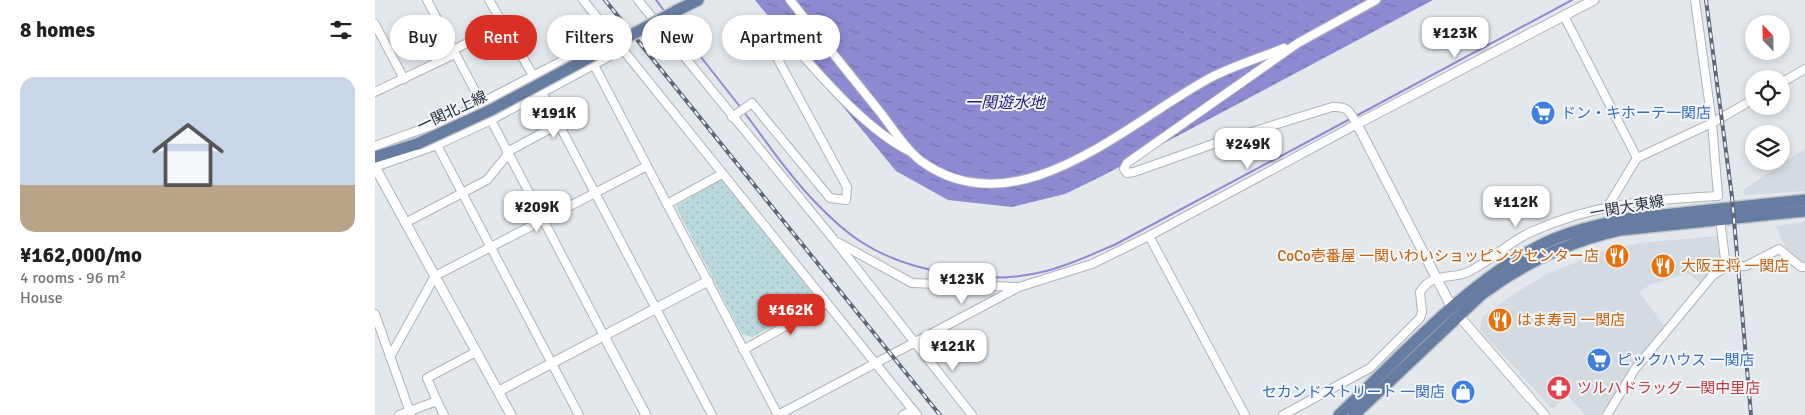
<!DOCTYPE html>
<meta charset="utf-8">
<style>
:root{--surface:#fff;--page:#f6f6f6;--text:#202124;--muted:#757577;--line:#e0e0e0;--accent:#d93025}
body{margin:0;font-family:Signika,"Noto Sans JP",sans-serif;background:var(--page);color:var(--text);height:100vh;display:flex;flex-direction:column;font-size:19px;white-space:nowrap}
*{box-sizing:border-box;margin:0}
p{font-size:16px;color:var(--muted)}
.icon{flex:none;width:28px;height:28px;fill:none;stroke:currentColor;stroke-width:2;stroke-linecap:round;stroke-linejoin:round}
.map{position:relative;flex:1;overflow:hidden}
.panel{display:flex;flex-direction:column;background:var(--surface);width:375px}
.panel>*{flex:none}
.hud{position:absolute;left:15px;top:15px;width:475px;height:45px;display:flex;gap:10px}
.needle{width:32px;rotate:338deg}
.tools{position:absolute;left:1370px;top:15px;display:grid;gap:10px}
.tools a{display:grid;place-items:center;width:45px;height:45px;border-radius:50%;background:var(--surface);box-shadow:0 2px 8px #0003;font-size:25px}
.price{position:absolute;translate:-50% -42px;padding:0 11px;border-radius:10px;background:#fff;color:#222;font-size:16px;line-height:32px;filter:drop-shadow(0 1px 2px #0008)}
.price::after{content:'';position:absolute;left:50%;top:30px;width:15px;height:11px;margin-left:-8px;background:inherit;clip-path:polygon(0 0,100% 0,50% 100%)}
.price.on{background:var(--accent);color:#fff}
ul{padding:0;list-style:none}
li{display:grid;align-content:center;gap:10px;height:265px;padding:0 20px}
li+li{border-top:1px solid var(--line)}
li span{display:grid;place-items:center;height:155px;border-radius:15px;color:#555}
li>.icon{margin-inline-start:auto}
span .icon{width:90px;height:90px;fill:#fffc;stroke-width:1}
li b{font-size:21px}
h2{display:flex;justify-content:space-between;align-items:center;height:60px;padding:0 20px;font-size:21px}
.pill{padding:0 18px;border-radius:22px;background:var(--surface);box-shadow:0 2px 8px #0003;font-size:18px;line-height:45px}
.pill.on{background:var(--accent);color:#fff}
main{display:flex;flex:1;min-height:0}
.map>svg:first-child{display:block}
</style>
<main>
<section class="panel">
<h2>8 homes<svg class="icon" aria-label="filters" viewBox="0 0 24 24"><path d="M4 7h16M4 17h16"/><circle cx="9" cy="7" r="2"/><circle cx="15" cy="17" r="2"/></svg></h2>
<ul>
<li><span style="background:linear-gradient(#c9d6e8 70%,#b9a48a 0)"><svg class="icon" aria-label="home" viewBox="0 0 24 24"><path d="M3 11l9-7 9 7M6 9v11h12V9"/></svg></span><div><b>¥162,000/mo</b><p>4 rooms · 96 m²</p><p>House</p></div></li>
</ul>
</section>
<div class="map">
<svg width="1430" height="415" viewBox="0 0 1430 415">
<defs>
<pattern id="park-dots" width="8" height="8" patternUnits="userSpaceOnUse" patternTransform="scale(1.25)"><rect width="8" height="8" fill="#bbd8dd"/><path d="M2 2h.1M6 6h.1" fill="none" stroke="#a0babf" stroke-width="1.8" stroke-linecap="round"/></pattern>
<pattern id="water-ripples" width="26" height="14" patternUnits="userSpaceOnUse" patternTransform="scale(1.25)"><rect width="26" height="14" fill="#8d8ad1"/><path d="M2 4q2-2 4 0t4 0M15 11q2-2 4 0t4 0" fill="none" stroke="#7371ab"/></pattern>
</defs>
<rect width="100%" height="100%" fill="#e2e8ec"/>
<g fill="#d3dae0">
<path d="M1406,149L1413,160L1430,149V191L1369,195L1368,190L1399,169L1394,161H1406Z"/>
<path d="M1430,222V264H1427L1411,249L1401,226Z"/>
<path d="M1343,236L1347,266L1326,284L1313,273L1275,285L1264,292L1291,328L1226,415H1210L1193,396L1177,409L1105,330L1107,317L1139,294L1170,275L1228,251L1264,243Z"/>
</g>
<path fill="url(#park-dots)" d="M347,178L447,301L377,337L367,334L302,209V205L317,197L316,195Z"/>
<path fill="url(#water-ripples)" d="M380,0H1058L729,175L690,194L637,207L573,200L521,171Z"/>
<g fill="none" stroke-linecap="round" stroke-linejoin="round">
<g stroke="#8d8ad1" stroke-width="2">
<path d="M281,0L290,12"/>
<path d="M296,19L366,108"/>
<path d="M369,112C394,145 417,180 447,209C459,221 473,234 488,243C535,273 616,286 671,271C695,265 718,254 741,244L977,118"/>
<path d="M981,116L1197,0"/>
</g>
<defs>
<g id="minor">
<path d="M52,0L107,104"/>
<path d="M114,0L159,77L337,415"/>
<path d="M208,0L542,415"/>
<path d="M263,0L460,241L597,415"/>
<path d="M415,0C445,37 475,75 505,112C517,127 530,149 546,161C642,231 753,122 835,78C858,66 885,58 909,48"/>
<path d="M1189,16L1262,158"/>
<path d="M0,24L29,79"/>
<path d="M78,50L128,25"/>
<path d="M219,65L403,415"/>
<path d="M1406,83L1430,69"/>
<path d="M0,92L80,54"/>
<path d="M357,117L377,103L455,198L471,200L472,187L393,41L395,33H407C443,72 487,127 534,151"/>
<path d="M116,120L229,336"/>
<path d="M62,145L204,415"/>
<path d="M0,146L75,119L237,35"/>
<path d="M132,152L184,124"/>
<path d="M0,167L62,145L116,120L248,49"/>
<path d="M292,204L347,174"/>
<path d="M1233,206L1262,158L1337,123L1379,99"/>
<path d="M1345,219L1351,267"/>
<path d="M30,223L112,180L133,154"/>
<path d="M774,236L870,415"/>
<path d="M464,243L537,283L642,287"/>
<path d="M0,314L36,415"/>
<path d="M368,350L452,303"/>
<path d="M15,357L60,276L272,166"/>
<path d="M1155,398L1170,415"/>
<path d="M62,401L69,415"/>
<path d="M24,415L62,401L52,378L101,352"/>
<path d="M403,415L644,287L717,264L774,236L982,124C974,111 973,106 957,107L841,143L759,172L752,173L749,169L752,163L923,43L1001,0"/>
<path d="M528,415L538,410"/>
<path d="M908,415L995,368L1045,318L1047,312L1045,292C1059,270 1077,281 1095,271C1117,260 1134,242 1156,232C1220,203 1274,200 1343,196L1337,123L1320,0"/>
<path d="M1232,415L1260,369L1338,275L1351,267L1371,266L1404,249L1426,267H1430"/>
</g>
<g id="tertiary">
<path d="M0,167L136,415"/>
<path d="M229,336L271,415"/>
<path d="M124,391L333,281"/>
<path d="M1155,398L1077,308L982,124L1219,0"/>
</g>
<g id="primary">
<path d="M301,11L323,0"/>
<path d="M0,157L42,144"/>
<path d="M964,415C1027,356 1092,281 1170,243C1195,231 1223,225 1250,219L1430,200"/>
<path d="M979,415L1107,294C1149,263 1194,241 1245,230L1430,211"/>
</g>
</defs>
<use href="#minor" stroke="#acb3bb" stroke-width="10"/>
<use href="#tertiary" stroke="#acb3bb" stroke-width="11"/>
<use href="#primary" stroke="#c1c4c9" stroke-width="14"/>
<use href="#minor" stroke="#fff" stroke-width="8"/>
<use href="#tertiary" stroke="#fff" stroke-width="9"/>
<use href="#primary" stroke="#677ca1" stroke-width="11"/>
<defs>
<g id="rail">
<path d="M230,0L565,415"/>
<path d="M1331,0L1357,197L1376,415"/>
</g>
</defs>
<use href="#rail" stroke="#5d6779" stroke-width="4"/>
<use href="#rail" stroke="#f3f6f9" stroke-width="2" stroke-dasharray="5.5" stroke-linecap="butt"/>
<defs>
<path id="primary-bridge" d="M42,144L116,110L301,11"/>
</defs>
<use href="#primary-bridge" stroke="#c1c4c9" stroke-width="14" stroke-linecap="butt"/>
<use href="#primary-bridge" stroke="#677ca1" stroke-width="11"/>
</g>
<defs>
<symbol id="supermarket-disc" viewBox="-11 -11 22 22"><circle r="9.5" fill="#3f7fe0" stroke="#f3f6f9"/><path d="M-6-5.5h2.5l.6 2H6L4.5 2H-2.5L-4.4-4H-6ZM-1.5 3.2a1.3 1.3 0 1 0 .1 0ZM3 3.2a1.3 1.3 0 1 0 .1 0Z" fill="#fff"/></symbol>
<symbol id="restaurant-disc" viewBox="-11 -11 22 22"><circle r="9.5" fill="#e8710a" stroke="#f3f6f9"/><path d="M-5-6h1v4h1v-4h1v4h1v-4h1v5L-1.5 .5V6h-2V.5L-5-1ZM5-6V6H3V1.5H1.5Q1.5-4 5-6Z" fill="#fff"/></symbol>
<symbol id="pharmacy-disc" viewBox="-11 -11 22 22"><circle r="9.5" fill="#e0444e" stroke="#f3f6f9"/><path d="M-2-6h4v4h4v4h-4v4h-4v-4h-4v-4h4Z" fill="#fff"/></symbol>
<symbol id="shop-disc" viewBox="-11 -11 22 22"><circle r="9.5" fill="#3f7fe0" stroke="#f3f6f9"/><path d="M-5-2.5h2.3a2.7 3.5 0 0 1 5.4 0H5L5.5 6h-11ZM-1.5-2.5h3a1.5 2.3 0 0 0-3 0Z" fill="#fff"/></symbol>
</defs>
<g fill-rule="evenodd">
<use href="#supermarket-disc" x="1154" y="99" width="28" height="28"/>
<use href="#restaurant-disc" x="1228" y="242" width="28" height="28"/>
<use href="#restaurant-disc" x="1274" y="252" width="28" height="28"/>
<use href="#restaurant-disc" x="1111" y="306" width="28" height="28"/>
<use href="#supermarket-disc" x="1210" y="346" width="28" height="28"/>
<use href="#pharmacy-disc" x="1170" y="374" width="28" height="28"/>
<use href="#shop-disc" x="1074" y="378" width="28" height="28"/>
</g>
<g text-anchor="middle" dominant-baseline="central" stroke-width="4" stroke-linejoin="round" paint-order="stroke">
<g font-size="15" fill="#222c3d" stroke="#f3f6f9">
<text transform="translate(77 111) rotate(-25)">一関北上線</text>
<text transform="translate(1252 207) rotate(-10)">一関大東線</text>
</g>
<g font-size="15" fill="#366cbe" stroke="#f3f6f9" text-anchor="start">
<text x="1186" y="113">ドン・キホーテ一関店</text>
<text x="1242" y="360">ピックハウス 一関店</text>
<text x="1070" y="392" text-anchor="end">セカンドストリート 一関店</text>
</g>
<g font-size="15" fill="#c56008" stroke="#f3f6f9" text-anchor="start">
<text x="1224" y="256" text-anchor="end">CoCo壱番屋 一関いわいショッピングセンター店</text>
<text x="1306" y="266">大阪王将 一関店</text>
<text x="1142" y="320">はま寿司 一関店</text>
</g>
<g font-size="15" fill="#be3a42" stroke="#f3f6f9" text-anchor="start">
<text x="1202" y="388">ツルハドラッグ 一関中里店</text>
</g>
<g font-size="16" font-style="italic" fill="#221c79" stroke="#f3f6f9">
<text x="630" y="103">一関遊水地</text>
</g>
</g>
</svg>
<div class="tools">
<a><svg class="needle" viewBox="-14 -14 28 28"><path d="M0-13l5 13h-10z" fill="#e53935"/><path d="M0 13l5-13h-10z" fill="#757577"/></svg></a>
<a><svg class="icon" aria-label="locate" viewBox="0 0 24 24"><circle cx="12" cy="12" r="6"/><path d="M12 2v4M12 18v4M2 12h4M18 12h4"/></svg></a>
<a><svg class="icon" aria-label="layers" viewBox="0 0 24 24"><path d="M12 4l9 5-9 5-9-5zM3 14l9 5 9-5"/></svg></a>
</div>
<b class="price" style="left:1080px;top:59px">¥123K</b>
<b class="price" style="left:179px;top:139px">¥191K</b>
<b class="price" style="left:873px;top:170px">¥249K</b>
<b class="price" style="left:1141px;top:228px">¥112K</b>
<b class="price" style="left:162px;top:233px">¥209K</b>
<b class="price" style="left:587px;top:305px">¥123K</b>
<b class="price on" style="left:416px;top:336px">¥162K</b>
<b class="price" style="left:578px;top:372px">¥121K</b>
<div class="hud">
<a class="pill">Buy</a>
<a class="pill on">Rent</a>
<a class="pill">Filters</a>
<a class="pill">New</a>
<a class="pill">Apartment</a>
</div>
</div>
</main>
